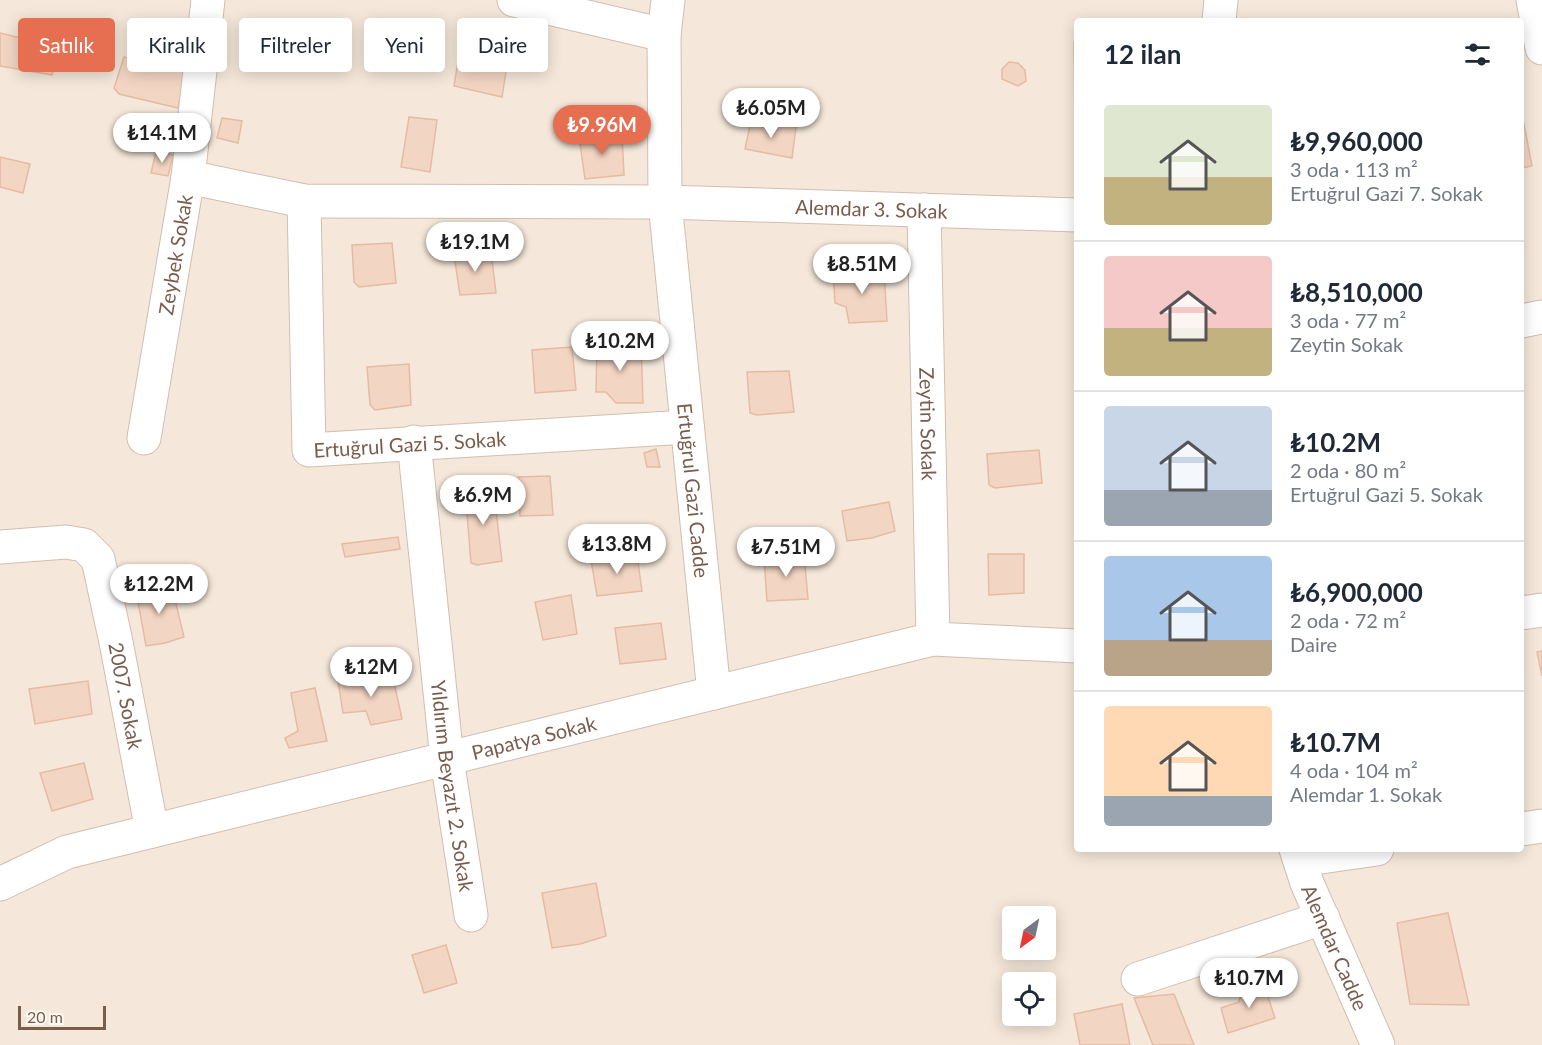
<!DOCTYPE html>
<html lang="tr">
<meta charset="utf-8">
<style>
:root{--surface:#fff;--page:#f6f6f7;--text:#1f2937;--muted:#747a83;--line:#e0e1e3;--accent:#e76f51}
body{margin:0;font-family:Lato,sans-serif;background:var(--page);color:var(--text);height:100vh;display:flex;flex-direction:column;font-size:22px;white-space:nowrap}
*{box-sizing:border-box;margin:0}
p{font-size:20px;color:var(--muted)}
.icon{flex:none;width:33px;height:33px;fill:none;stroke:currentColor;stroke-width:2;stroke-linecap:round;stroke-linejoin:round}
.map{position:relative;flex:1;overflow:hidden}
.panel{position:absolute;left:1074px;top:18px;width:450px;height:834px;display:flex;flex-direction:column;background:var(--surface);border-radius:6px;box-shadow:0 3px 15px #0003}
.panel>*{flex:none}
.top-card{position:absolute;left:18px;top:18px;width:570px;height:54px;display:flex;gap:12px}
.needle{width:39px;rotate:213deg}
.fabs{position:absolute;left:1002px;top:906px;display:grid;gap:12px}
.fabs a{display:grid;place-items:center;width:54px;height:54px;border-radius:6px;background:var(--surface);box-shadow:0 3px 15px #0003;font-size:30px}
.scale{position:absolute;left:18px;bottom:15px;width:88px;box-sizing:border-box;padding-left:6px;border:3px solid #7a5c4d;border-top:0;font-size:16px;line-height:21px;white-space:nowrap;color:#7a5c4d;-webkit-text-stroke:4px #fffaf3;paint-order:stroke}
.price{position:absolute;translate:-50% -51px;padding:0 14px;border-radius:21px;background:#fff;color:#222;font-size:20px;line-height:39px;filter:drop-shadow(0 2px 3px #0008)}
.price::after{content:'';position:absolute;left:50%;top:36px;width:18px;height:14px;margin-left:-9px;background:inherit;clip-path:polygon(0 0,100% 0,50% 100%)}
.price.on{background:var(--accent);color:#fff}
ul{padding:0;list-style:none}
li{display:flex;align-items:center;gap:18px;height:150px;padding:0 30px}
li+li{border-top:2px solid var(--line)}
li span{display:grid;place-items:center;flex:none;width:168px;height:120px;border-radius:6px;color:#555}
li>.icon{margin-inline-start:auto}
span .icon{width:72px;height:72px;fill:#fffc;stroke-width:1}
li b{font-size:26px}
h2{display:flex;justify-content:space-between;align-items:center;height:72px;padding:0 30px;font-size:26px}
.pill{padding:0 21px;border-radius:6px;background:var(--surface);box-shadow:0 3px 15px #0003;font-size:21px;line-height:54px}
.pill.on{background:var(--accent);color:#fff}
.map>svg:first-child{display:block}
</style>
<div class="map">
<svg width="1542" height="1045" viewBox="0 0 1542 1045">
<rect width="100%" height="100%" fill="#fdf6ec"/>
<path fill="#f5e8da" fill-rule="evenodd" d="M0,0H1542V1045H0ZM1077,21H1521V849H1077ZM1012,916H1046V950H1012ZM1012,982H1046V1016H1012Z"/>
<g fill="#f3d5c3" stroke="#e6bba3" stroke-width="1.5">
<path d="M0,33L59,47L52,75L0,66Z"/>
<path d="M1074,42H1077V123H1075Z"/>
<path d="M460,49L508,59L502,97L454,86Z"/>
<path d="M124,57L187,70L178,108L119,94L114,88Z"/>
<path d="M1009,62L1018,63L1025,70L1026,81L1018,86L1002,79V69Z"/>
<path d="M409,117L437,120L430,172L401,167Z"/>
<path d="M222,118L242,121L238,143L217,138Z"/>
<path d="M1523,119L1532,166L1521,168V120Z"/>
<path d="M751,120L796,127L792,158L745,149Z"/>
<path d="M622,133L624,175L585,179L579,137Z"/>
<path d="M156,152L173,155L168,176L151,173Z"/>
<path d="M0,157L30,164L23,193L0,187Z"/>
<path d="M392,243L396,283L359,287L354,282L352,245Z"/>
<path d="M491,251L496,293L460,295L454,255Z"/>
<path d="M884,271L887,321L849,323L846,307L835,303L833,272Z"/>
<path d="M641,342L643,403H616L606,392H596L597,345Z"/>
<path d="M572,347L576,390L535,393L532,350Z"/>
<path d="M409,364L411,405L375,410L370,405L367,367Z"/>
<path d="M789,371L794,412L757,415L750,413L747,372Z"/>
<path d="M656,449L660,467H647L644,453Z"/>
<path d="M1039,450L1042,483L995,488L989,485L987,454Z"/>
<path d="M550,476L553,515L520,516L518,477Z"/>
<path d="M493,485L502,561L477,565L471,563L465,489Z"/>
<path d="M889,502L895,531L872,538L847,541L842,511Z"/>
<path d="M398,537L400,549L345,557L342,544Z"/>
<path d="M804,554L808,599L767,601L764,559Z"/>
<path d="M988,554H1024V593L989,595Z"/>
<path d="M637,555L642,591L597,596L591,560Z"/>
<path d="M171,583L184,637L165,643L146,646L136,591Z"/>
<path d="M571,595L577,634L543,640L535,602Z"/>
<path d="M661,623L666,659L620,664L615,628Z"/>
<path d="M1542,651V676L1537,652Z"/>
<path d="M392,673L402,719L371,725L366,711L343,713L338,681Z"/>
<path d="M88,681L92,714L35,724L29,689Z"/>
<path d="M315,688L327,741L289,748L285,738L298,731L291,693Z"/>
<path d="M84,763L93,799L52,811L40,773Z"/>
<path d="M596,883L606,936L580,944L552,948L542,893Z"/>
<path d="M1448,913L1469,1005L1410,1004L1397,923Z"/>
<path d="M446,945L457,983L424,993L412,955Z"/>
<path d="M1263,981L1275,1018L1228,1033L1221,1008L1239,1002L1241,989Z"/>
<path d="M1174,994L1194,1045H1153L1134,998Z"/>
<path d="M1122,1004L1130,1045H1080L1074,1014Z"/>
</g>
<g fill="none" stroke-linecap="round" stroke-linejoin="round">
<defs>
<g id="minor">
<path d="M514,0L664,35"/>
<path id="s1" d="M668,0L664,35L665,202L714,693"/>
<path d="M1533,0L1542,48"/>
<path d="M1219,21L1221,0"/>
<path id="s2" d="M188,177L304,201L665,202L1077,215"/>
<path id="s3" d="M304,201L309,450L687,427"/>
<path id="s4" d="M924,210L933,639"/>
<path d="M1521,321L1542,317"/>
<path id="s5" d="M144,438L188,177L208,0"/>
<path id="s6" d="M414,442L447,759L471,915"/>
<path id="s7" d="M0,547L66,542L84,545L98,559L116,642L152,831"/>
<path d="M1521,613L1542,610"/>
<path d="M1521,829L1542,826"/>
<path id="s8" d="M1296,849L1307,883L1378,1045"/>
<path d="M1300,860L1377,849"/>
<path id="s9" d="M0,884L67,852L933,639L1077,646"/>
<path d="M1138,979L1323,918"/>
</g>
</defs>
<use href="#minor" stroke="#d1beb0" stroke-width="35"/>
<use href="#minor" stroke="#fff" stroke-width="33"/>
</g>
<g text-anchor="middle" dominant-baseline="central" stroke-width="6" stroke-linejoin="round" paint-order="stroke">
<g font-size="20" fill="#7a5c4d" stroke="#fffaf3">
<text stroke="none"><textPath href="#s2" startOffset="686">Alemdar 3. Sokak</textPath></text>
<text stroke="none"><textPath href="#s5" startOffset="186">Zeybek Sokak</textPath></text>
<text stroke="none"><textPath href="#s4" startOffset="214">Zeytin Sokak</textPath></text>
<text stroke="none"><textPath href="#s3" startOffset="350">Ertuğrul Gazi 5. Sokak</textPath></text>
<text stroke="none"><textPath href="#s1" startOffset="492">Ertuğrul Gazi Cadde</textPath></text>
<text stroke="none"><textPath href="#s7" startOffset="244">2007. Sokak</textPath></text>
<text stroke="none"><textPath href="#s9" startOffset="555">Papatya Sokak</textPath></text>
<text stroke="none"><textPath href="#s6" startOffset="346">Yıldırım Beyazıt 2. Sokak</textPath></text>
<text stroke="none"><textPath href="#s8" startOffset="106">Alemdar Cadde</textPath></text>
</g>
</g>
</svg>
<div class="fabs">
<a><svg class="needle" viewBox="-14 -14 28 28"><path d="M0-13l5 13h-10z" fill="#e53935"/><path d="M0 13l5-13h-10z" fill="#747a83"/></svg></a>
<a><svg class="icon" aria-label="locate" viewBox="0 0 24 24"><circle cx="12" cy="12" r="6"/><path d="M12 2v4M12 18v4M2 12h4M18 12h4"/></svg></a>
</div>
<div class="scale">20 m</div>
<b class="price" style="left:771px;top:139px">₺6.05M</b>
<b class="price on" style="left:602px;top:156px">₺9.96M</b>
<b class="price" style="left:162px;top:164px">₺14.1M</b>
<b class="price" style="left:475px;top:273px">₺19.1M</b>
<b class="price" style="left:862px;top:295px">₺8.51M</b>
<b class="price" style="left:620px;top:372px">₺10.2M</b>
<b class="price" style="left:483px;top:526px">₺6.9M</b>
<b class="price" style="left:617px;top:575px">₺13.8M</b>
<b class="price" style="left:786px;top:578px">₺7.51M</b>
<b class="price" style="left:159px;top:615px">₺12.2M</b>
<b class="price" style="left:371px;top:698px">₺12M</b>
<b class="price" style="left:1249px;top:1009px">₺10.7M</b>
<div class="top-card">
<a class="pill on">Satılık</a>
<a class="pill">Kiralık</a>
<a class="pill">Filtreler</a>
<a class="pill">Yeni</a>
<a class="pill">Daire</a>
</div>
<section class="panel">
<h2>12 ilan<svg class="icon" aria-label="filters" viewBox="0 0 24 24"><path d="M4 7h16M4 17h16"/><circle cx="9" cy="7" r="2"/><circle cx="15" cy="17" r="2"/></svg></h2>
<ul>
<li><span style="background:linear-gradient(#dfe7d0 60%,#c2b280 0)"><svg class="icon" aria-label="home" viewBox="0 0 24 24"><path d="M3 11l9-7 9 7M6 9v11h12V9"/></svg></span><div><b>₺9,960,000</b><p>3 oda · 113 m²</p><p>Ertuğrul Gazi 7. Sokak</p></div></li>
<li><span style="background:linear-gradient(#f6c9c9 60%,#c2b280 0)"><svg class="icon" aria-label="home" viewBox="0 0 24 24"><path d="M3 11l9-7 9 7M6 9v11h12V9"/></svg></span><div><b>₺8,510,000</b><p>3 oda · 77 m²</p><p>Zeytin Sokak</p></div></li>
<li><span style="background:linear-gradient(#c9d6e8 70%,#9aa5b1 0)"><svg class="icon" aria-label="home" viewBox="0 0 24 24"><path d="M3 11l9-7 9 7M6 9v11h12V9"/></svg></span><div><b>₺10.2M</b><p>2 oda · 80 m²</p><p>Ertuğrul Gazi 5. Sokak</p></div></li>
<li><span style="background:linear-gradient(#a9c7e8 70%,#b9a48a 0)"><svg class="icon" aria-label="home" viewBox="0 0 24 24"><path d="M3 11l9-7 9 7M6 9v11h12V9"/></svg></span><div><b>₺6,900,000</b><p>2 oda · 72 m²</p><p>Daire</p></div></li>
<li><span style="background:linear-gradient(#ffd9b3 75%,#9aa5b1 0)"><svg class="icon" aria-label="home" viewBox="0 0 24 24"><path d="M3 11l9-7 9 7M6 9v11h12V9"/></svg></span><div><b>₺10.7M</b><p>4 oda · 104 m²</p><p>Alemdar 1. Sokak</p></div></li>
</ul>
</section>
</div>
